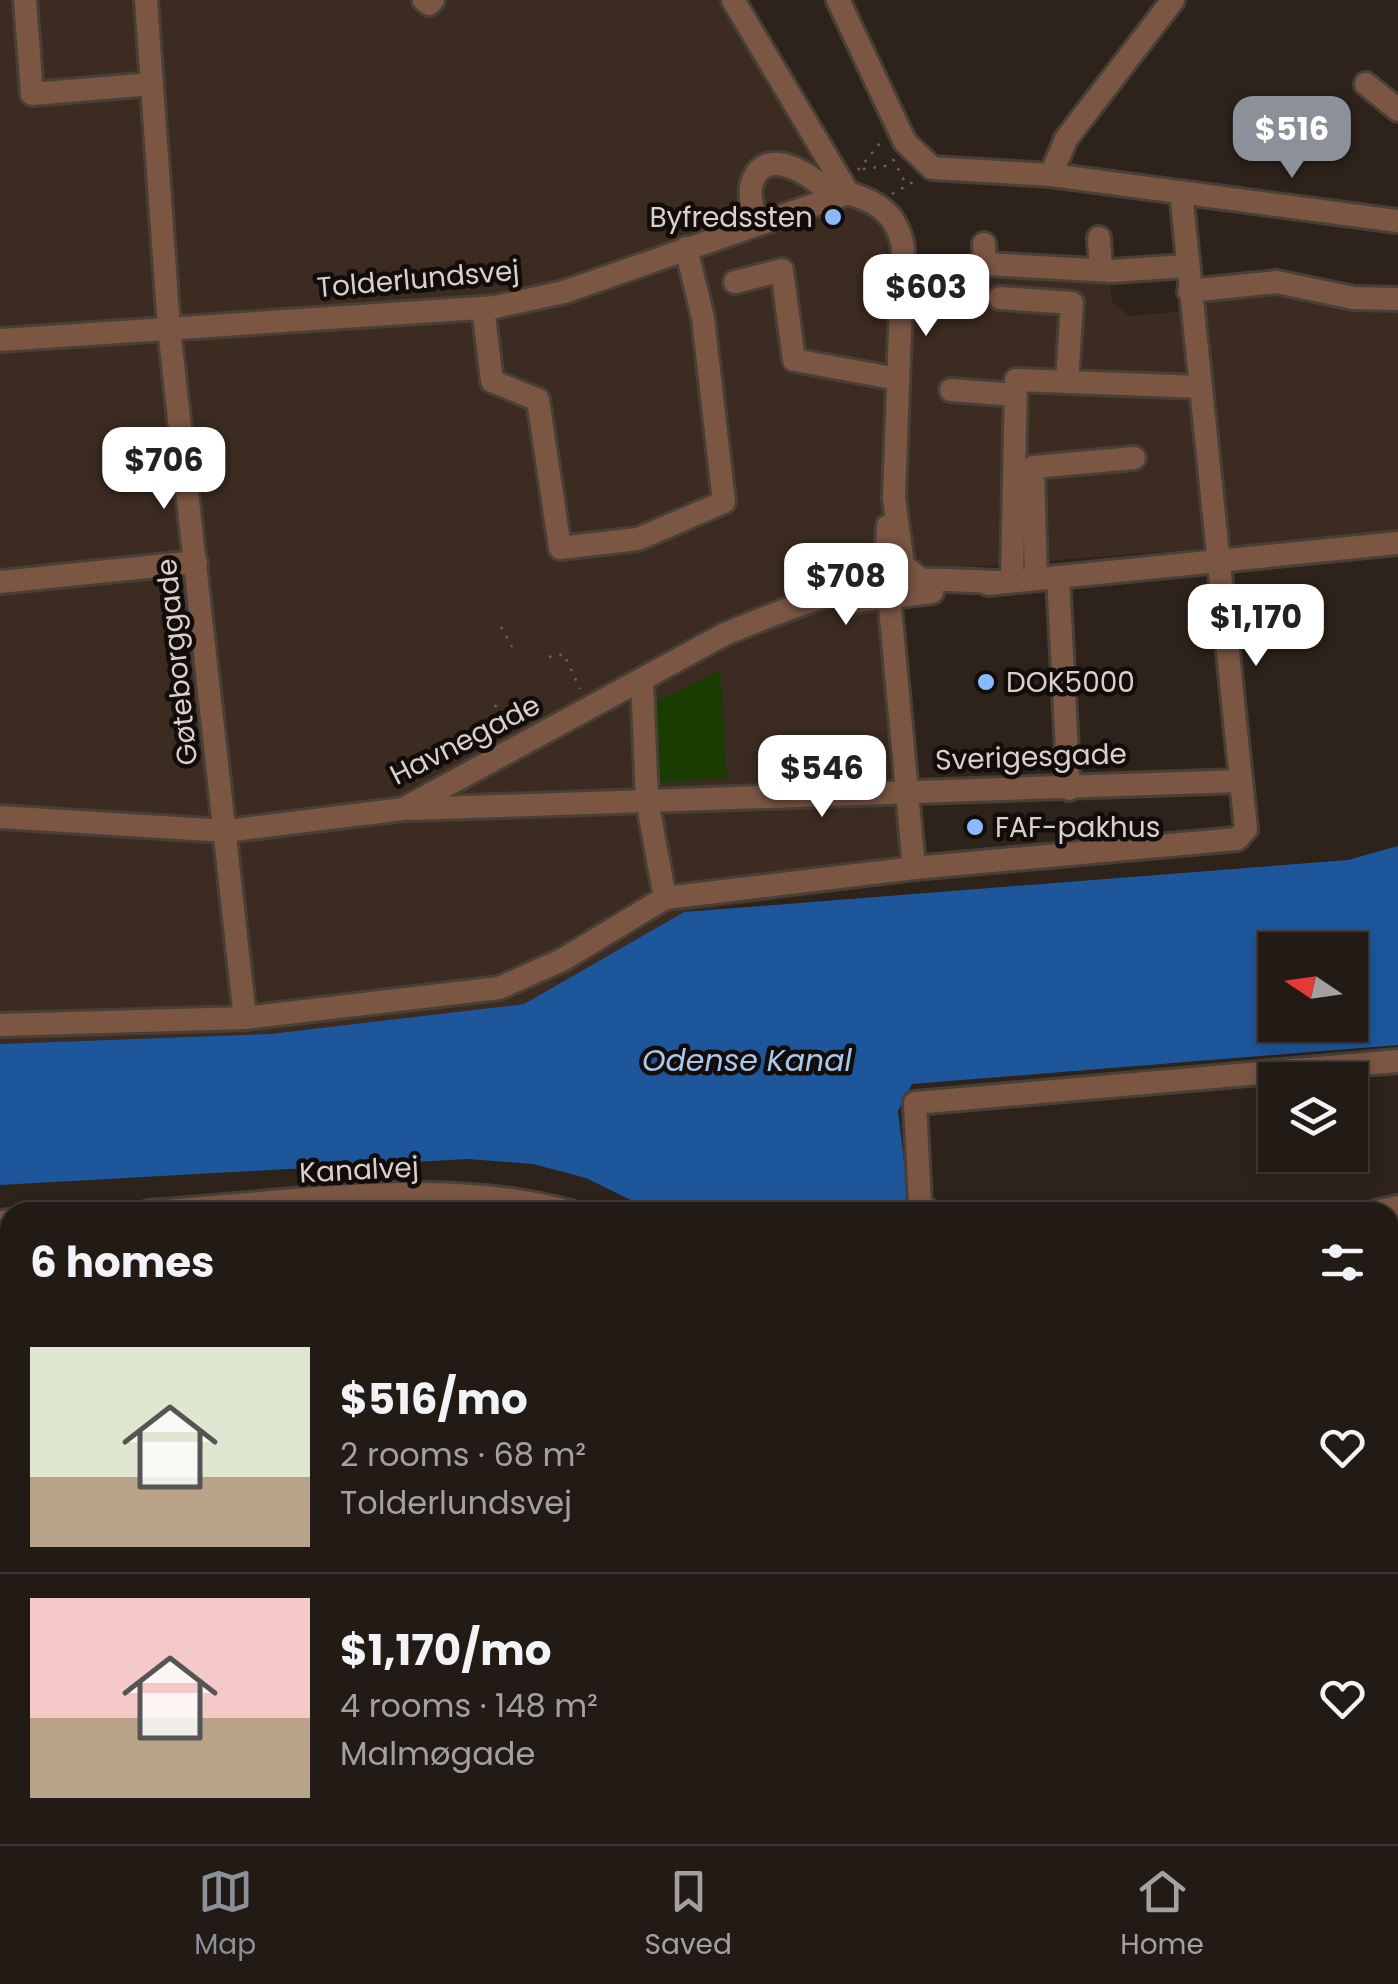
<!DOCTYPE html>
<meta charset="utf-8">
<style>
:root{--surface:#221a14;--page:#2e2722;--text:#f1f3f6;--muted:#a2a1a0;--line:#3f3834;--accent:#8c9099}
body{margin:0;font-family:Poppins,sans-serif;background:var(--page);color:var(--text);height:100vh;display:flex;flex-direction:column;font-size:38px;white-space:nowrap}
*{box-sizing:border-box;margin:0}
p{font-size:32px;color:var(--muted)}
.icon{flex:none;width:55px;height:55px;fill:none;stroke:currentColor;stroke-width:2;stroke-linecap:round;stroke-linejoin:round}
.map{position:relative;flex:1;overflow:hidden}
.details{position:absolute;left:0px;top:1202px;width:1400px;height:642px;display:flex;flex-direction:column;background:var(--surface);border-radius:30px 30px 0 0;box-shadow:0 5px 15px #0003,0 0 0 2px var(--line)}
.details>*{flex:none}
.needle{width:65px;rotate:283deg}
.controls{position:absolute;left:1258px;top:932px;display:grid;gap:20px}
.controls a{display:grid;place-items:center;width:110px;height:110px;border-radius:0px;background:var(--surface);box-shadow:0 5px 15px #0003,0 0 0 2px var(--line);font-size:50px}
.price{position:absolute;translate:-50% -85px;padding:0 22px;border-radius:20px;background:#fff;color:#222;font-size:32px;line-height:65px;filter:drop-shadow(0 2px 5px #0008)}
.price::after{content:'';position:absolute;left:50%;top:60px;width:30px;height:22px;margin-left:-15px;background:inherit;clip-path:polygon(0 0,100% 0,50% 100%)}
.price.active{background:var(--accent);color:#fff}
ul{padding:0;list-style:none}
li{display:flex;align-items:center;gap:30px;height:250px;padding:0 30px}
li+li{border-top:2px solid var(--line)}
li span{display:grid;place-items:center;flex:none;width:280px;height:200px;border-radius:0px;color:#555}
li>.icon{margin-inline-start:auto}
span .icon{width:120px;height:120px;fill:#fffc;stroke-width:1}
li b{font-size:42px}
h2{display:flex;justify-content:space-between;align-items:center;height:120px;padding:0 30px;font-size:42px}
.tab-bar{display:flex;justify-content:space-around;align-items:center;height:140px;border-top:2px solid var(--line);background:var(--surface);font-size:28px;color:var(--muted)}
.tab-bar a{display:grid;justify-items:center;gap:5px}
.tab-bar .active{color:var(--accent)}
.map>svg:first-child{display:block}
</style>
<div class="map">
<svg width="1398" height="1844" viewBox="0 0 1398 1844">
<rect width="100%" height="100%" fill="#2d231b"/>
<path fill="#3b2b20" d="M0,0H740L817,158L924,268L1109,274L1112,303L1130,316L1196,310L1195,297L1279,287L1398,306V533L884,574L911,882L684,912L524,1004L270,1034L0,1044Z"/>
<g fill="#1a3c01">
<path d="M720,670L727,778L655,783L650,704Z"/>
<path d="M0,1392H10V1835H807L813,1844H0Z"/>
</g>
<g fill="#1d569a" fill-rule="evenodd">
<path d="M1398,846V1045L912,1084L898,1111L910,1212H655L586,1178L533,1164L468,1159L0,1185V1044L270,1034L524,1004L684,912L1348,860ZM1350,950V1025H1275V950Z"/>
<path d="M1398,1219V1429L1390,1432V1221Z"/>
<path d="M1390,1665L1398,1667V1844H1320L1286,1835H1390Z"/>
<path d="M862,1835H968L965,1844H869Z"/>
<path d="M982,1835H1154L1153,1841L1136,1844H979Z"/>
</g>
<g fill="none" stroke-linecap="round" stroke-linejoin="round">
<defs>
<g id="minor">
<path d="M25,0L32,94L152,84"/>
<path d="M146,0L169,328L245,1018"/>
<path d="M424,0L429,4L433,0"/>
<path d="M733,0L848,193"/>
<path d="M838,0L905,142L932,168L1051,175L1398,221"/>
<path d="M1366,84L1398,110"/>
<path d="M1051,175L1066,139L1173,0"/>
<path d="M755,223C754,212 748,193 752,183C765,142 815,177 832,195"/>
<path d="M1099,238L1101,270"/>
<path d="M984,244L985,264L1112,271L1187,266"/>
<path d="M735,282L782,270L794,360L898,379"/>
<path d="M1189,291L1277,282L1353,298L1398,299"/>
<path d="M1000,298L1072,303L1067,382"/>
<path d="M483,308L492,381L538,400L560,548L638,539L724,502L703,318L686,248"/>
<path d="M0,340L495,307L564,292L848,193C878,202 897,214 903,247L894,498L903,565L920,579"/>
<path d="M951,390L1015,395"/>
<path d="M888,526L886,564L914,868"/>
<path d="M1058,577L1069,789"/>
<path d="M1036,579L1033,467L1134,458"/>
<path d="M1012,581L1016,380L1201,387"/>
<path d="M0,582L196,562"/>
<path d="M988,584L1398,543"/>
<path d="M849,602L932,592"/>
<path d="M642,680L647,800L665,898"/>
<path d="M410,809L1241,781"/>
<path d="M0,817L226,831L403,809L725,634C774,614 830,591 882,583C921,577 961,581 1000,582"/>
<path d="M0,1025L245,1018L499,988L562,960L665,898L914,868L1237,839L1246,829L1181,192"/>
<path d="M149,1212C280,1204 444,1176 570,1212"/>
<path d="M930,1212L920,1204L915,1103L1398,1061"/>
<path d="M1376,1212L1398,1207"/>
<path d="M0,1222L10,1221"/>
<path d="M1390,1459L1398,1457"/>
<path d="M830,1835L836,1844"/>
<path d="M1226,1835L1259,1844"/>
</g>
</defs>
<use href="#minor" stroke="#483f37" stroke-width="28"/>
<g stroke="#6d645d" stroke-width="2.5" stroke-dasharray="2.5 8" stroke-linecap="butt">
<path d="M893,159L907,186"/>
<path d="M863,169L894,165"/>
<path d="M858,170L881,142"/>
<path d="M892,194L915,181"/>
<path d="M501,627L512,647"/>
<path d="M549,657L564,654L580,689"/>
<path d="M495,705L509,730"/>
<path d="M0,1639L10,1637"/>
<path d="M1390,1646L1398,1648"/>
<path d="M361,1835V1844"/>
<path d="M394,1835L406,1844"/>
<path d="M531,1835L538,1844"/>
<path d="M886,1835L894,1844"/>
<path d="M1107,1835L1111,1844"/>
<path d="M0,1842L1,1844"/>
<path d="M633,1844L640,1835"/>
</g>
<use href="#minor" stroke="#7a5643" stroke-width="22"/>
</g>
<g fill="#88bafc" stroke="#120d0a" stroke-width="4">
<circle cx="833" cy="217" r="10"/>
<circle cx="986" cy="682" r="10"/>
<circle cx="975" cy="827" r="10"/>
</g>
<g text-anchor="middle" dominant-baseline="central" stroke-width="9" stroke-linejoin="round" paint-order="stroke">
<g font-size="28" fill="#d7d0cb" stroke="#120d0a" text-anchor="start">
<text x="813" y="217" text-anchor="end">Byfredssten</text>
<text x="1006" y="682">DOK5000</text>
<text x="995" y="827">FAF-pakhus</text>
</g>
<g font-size="28" fill="#d7d0cb" stroke="#120d0a">
<text transform="translate(418 279) rotate(-5)">Tolderlundsvej</text>
<text transform="translate(177 662) rotate(-96)">Gøteborggade</text>
<text transform="translate(465 740) rotate(-27)">Havnegade</text>
<text transform="translate(1031 757) rotate(-2)">Sverigesgade</text>
<text transform="translate(359 1170) rotate(-3)">Kanalvej</text>
</g>
<g font-size="30" font-style="italic" fill="#aac7ed" stroke="#120d0a">
<text x="747" y="1060">Odense Kanal</text>
</g>
</g>
</svg>
<div class="controls">
<a><svg class="needle" viewBox="-14 -14 28 28"><path d="M0-13l5 13h-10z" fill="#e53935"/><path d="M0 13l5-13h-10z" fill="#a2a1a0"/></svg></a>
<a><svg class="icon" aria-label="layers" viewBox="0 0 24 24"><path d="M12 4l9 5-9 5-9-5zM3 14l9 5 9-5"/></svg></a>
</div>
<b class="price active" style="left:1292px;top:181px">$516</b>
<b class="price" style="left:926px;top:339px">$603</b>
<b class="price" style="left:164px;top:512px">$706</b>
<b class="price" style="left:846px;top:628px">$708</b>
<b class="price" style="left:1256px;top:669px">$1,170</b>
<b class="price" style="left:822px;top:820px">$546</b>
<section class="details">
<h2>6 homes<svg class="icon" aria-label="filters" viewBox="0 0 24 24"><path d="M4 7h16M4 17h16"/><circle cx="9" cy="7" r="2"/><circle cx="15" cy="17" r="2"/></svg></h2>
<ul>
<li><span style="background:linear-gradient(#dfe7d0 65%,#b9a48a 0)"><svg class="icon" aria-label="home" viewBox="0 0 24 24"><path d="M3 11l9-7 9 7M6 9v11h12V9"/></svg></span><div><b>$516/mo</b><p>2 rooms · 68 m²</p><p>Tolderlundsvej</p></div><svg class="icon" aria-label="heart" viewBox="0 0 24 24"><path d="M12 20l-8-8c-3-5 5-10 8-4 3-6 11-1 8 4z"/></svg></li>
<li><span style="background:linear-gradient(#f6c9c9 60%,#b9a48a 0)"><svg class="icon" aria-label="home" viewBox="0 0 24 24"><path d="M3 11l9-7 9 7M6 9v11h12V9"/></svg></span><div><b>$1,170/mo</b><p>4 rooms · 148 m²</p><p>Malmøgade</p></div><svg class="icon" aria-label="heart" viewBox="0 0 24 24"><path d="M12 20l-8-8c-3-5 5-10 8-4 3-6 11-1 8 4z"/></svg></li>
</ul>
</section>
</div>
<nav class="tab-bar">
<a class="active"><svg class="icon" aria-label="map" viewBox="0 0 24 24"><path d="M3 6l6-2 6 2 6-2v14l-6 2-6-2-6 2zM9 4v14M15 6v14"/></svg>Map</a>
<a><svg class="icon" aria-label="saved" viewBox="0 0 24 24"><path d="M7 4h10v16l-5-4-5 4z"/></svg>Saved</a>
<a><svg class="icon" aria-label="home" viewBox="0 0 24 24"><path d="M3 11l9-7 9 7M6 9v11h12V9"/></svg>Home</a>
</nav>
